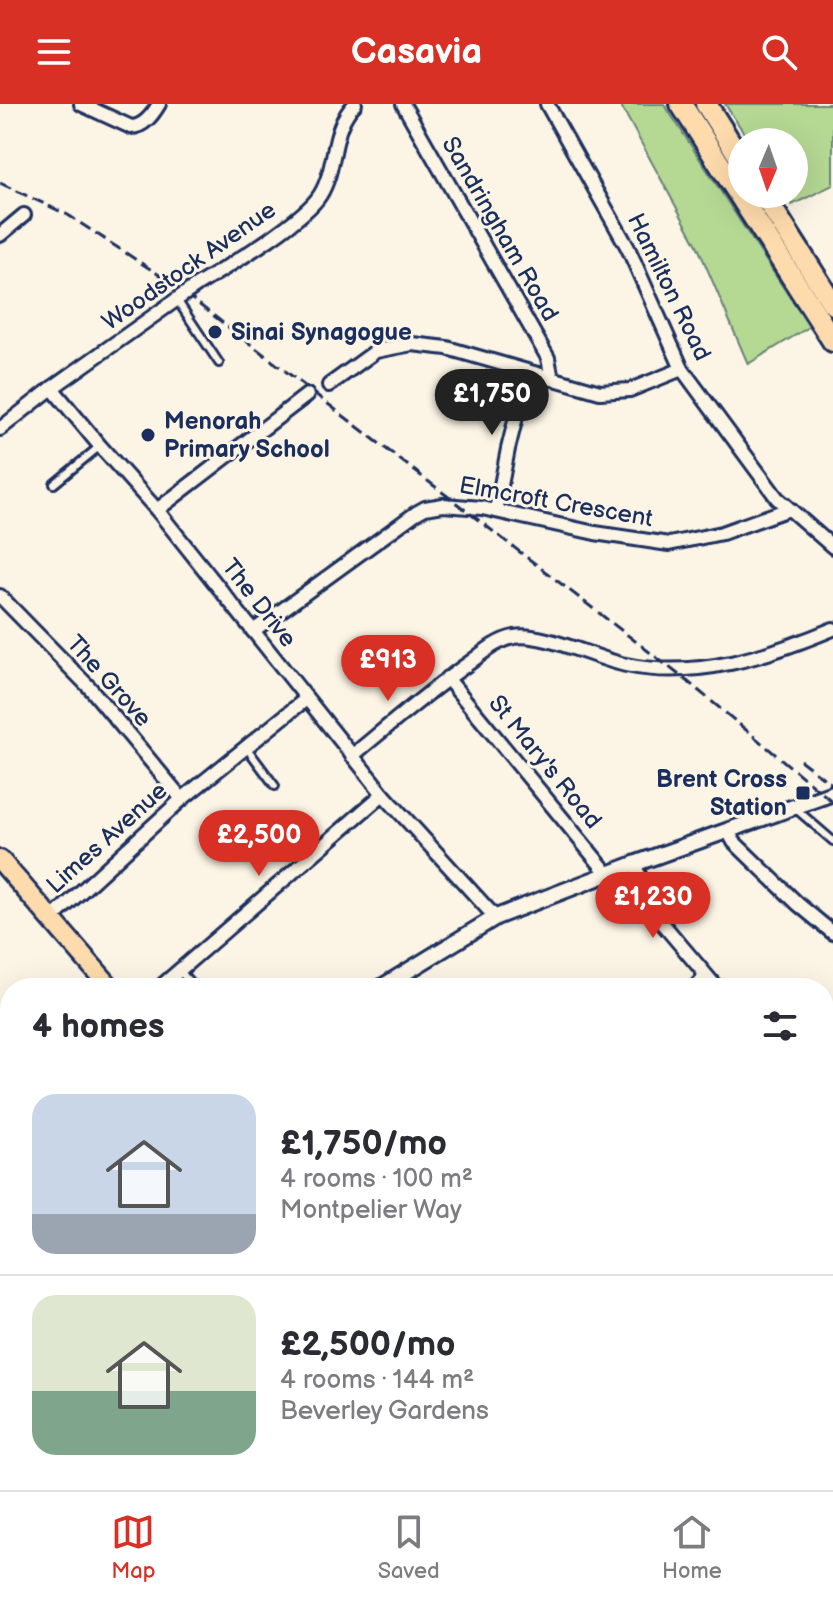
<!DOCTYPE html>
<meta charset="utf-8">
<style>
:root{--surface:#fff;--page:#f7f7f7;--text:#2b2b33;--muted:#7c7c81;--line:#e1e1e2;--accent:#d93025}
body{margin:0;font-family:"Balsamiq Sans",sans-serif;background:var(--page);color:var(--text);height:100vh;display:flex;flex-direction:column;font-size:30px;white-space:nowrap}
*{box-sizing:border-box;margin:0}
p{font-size:26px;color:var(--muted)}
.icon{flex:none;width:44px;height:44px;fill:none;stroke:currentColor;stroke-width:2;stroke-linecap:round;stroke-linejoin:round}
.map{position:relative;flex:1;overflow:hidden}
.side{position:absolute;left:0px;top:874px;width:834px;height:512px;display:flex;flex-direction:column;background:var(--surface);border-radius:32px 32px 0 0;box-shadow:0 8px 32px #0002}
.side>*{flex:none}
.needle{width:52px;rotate:182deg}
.controls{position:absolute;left:728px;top:24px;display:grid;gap:16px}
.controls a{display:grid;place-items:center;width:80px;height:80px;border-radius:50%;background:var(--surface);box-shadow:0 8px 32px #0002;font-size:40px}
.price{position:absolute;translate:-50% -68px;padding:0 18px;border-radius:28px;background:var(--accent);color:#fff;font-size:26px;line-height:52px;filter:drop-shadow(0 2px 4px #0008)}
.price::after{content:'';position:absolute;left:50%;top:48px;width:24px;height:18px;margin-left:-12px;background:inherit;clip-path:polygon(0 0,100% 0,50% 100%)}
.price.current{background:#222;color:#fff}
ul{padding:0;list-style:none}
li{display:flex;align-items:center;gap:24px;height:200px;padding:0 32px}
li+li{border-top:2px solid var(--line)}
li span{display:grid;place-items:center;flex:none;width:224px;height:160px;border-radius:24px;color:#555}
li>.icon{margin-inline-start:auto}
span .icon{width:96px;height:96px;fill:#fffc;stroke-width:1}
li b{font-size:34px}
h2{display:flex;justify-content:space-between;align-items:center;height:96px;padding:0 32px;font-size:34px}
header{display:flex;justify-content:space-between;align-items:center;height:104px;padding:0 32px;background:var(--accent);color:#fff;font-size:36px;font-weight:700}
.dock{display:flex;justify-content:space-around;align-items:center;height:112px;border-top:2px solid var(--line);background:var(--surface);font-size:22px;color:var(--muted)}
.dock a{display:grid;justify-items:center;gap:4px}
.dock .current{color:var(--accent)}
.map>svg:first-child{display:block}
</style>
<header><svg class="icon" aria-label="menu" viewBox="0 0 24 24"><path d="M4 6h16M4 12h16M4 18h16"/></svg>Casavia<svg class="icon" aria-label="search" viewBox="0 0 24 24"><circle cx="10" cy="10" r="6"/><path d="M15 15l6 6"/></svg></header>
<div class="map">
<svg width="833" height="1386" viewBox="0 0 833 1386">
<rect width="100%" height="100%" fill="#fcf5e5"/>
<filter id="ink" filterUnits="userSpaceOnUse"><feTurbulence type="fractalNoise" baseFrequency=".0125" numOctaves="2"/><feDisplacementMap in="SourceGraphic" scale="16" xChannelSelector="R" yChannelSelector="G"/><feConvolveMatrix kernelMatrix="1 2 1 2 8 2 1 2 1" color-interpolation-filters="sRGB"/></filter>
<g filter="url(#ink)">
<g fill="#b5d893" stroke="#688478" stroke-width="2">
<path d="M620,0H664L809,223L748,260L697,141Z"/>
<path d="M725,0H833V81L792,101L785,90H794V38H750Z"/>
</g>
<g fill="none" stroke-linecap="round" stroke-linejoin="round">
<path stroke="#6893bd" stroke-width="3" d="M49,1376L64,1382"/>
<defs>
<g id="service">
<path d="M177,196L219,259"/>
<path d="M54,380L100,342"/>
<path d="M246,643L275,682"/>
<path d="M796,705L833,737"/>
<path d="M179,866L195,884"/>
<path d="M824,1354L830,1360L824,1373"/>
<path d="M815,1386L822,1376"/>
</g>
<g id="minor">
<path d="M81,0L131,23C144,23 153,10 159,0"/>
<path d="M403,0L548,254L552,275"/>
<path d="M547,0L628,144L682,265L777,394L833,443"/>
<path d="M0,131L24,111"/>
<path d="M196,182C225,164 304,117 320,91C338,62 330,24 355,0"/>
<path d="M329,281L376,247L412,240L447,244L600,288L630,286L682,265"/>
<path d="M52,284L100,342L157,406L383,690L495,813"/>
<path d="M0,325L52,284L183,191"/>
<path d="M157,406L307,291"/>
<path d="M496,407L508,345L527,269"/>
<path d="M0,492L90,584L182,695"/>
<path d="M253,527L416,409L425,404L443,401L482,404L595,429L669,440L722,429L789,405"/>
<path d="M447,574L608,770"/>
<path d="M352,652C392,619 430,586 472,557C485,547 498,536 514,533C541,527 596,555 626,561C697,576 768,552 833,525"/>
<path d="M728,727L734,738L798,800L833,829"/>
<path d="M634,760L662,819L717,884"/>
<path d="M50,816L182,695L306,595"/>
<path d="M159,884L383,690"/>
<path d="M694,884L706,872"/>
<path d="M824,969L833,958"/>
<path d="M824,998L833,1004"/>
<path d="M0,1002L10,988"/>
<path d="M824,1133L833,1122"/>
<path d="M0,1270L10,1241"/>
<path d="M71,1384L75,1376"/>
<path d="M232,1386L239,1376"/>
<path d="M615,1386L623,1376"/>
</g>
<path id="tertiary" d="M380,884L496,813L634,760L833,689"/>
<g id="primary">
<path d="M0,756L111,884"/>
<path d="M433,1376L441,1386"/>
</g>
<g id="trunk">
<path d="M681,0L833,237"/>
<path d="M706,0L742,57"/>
<path d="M763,90L833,200"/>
<path d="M824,1294L833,1281"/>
<path d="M824,1336L833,1322"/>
<path d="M765,1386L771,1376"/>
<path d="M792,1386L798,1376"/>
</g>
</defs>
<use href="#service" stroke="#1b2f5e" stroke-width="12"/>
<use href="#minor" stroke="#1b2f5e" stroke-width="18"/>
<use href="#tertiary" stroke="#1b2f5e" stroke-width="20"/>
<use href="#primary" stroke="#1b2f5e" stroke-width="24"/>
<use href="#trunk" stroke="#1b2f5e" stroke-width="26"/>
<use href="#service" stroke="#fcf5e5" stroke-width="6"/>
<use href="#minor" stroke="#fcf5e5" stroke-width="12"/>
<use href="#tertiary" stroke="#fcf5e5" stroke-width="14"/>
<use href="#primary" stroke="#fedbac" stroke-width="18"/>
<use href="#trunk" stroke="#fedbac" stroke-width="20"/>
<g stroke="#1b2f5e" stroke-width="3" stroke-dasharray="12 6" stroke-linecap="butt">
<path d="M0,79L68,111L170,178L687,577L833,698"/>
<path d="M800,656L833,681"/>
</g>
<defs>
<path id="minor-bridge" d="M183,191L196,182"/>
</defs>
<use href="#minor-bridge" stroke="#1b2f5e" stroke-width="18" stroke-linecap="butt"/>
<use href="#minor-bridge" stroke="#fcf5e5" stroke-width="12"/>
</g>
</g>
<g fill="#1b2f5e" stroke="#fcf5e5" stroke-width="3">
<circle cx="215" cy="228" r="8"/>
<circle cx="148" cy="331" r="8"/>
<rect x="795" y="681" width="16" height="16" rx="4"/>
</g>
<g text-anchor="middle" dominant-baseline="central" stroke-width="6" stroke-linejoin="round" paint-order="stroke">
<g font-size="24" fill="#1b2f5e" stroke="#fcf5e5">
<text transform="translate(500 125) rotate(60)">Sandringham Road</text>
<text transform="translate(189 162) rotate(-35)">Woodstock Avenue</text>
<text transform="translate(669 183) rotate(64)">Hamilton Road</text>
<text transform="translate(556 398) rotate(10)">Elmcroft Crescent</text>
<text transform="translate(259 499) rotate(52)">The Drive</text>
<text transform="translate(109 577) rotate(48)">The Grove</text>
<text transform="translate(545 658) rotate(51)">St Mary's Road</text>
<text transform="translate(107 734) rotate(-42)">Limes Avenue</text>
</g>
<g font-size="24" font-weight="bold" fill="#1b2f5e" stroke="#fcf5e5" text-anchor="start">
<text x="231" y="228">Sinai Synagogue</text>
<text x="164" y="317">Menorah<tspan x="164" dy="28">Primary School</tspan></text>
<text x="787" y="675" text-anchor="end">Brent Cross<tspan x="787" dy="28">Station</tspan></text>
</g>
</g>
</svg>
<div class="controls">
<a><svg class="needle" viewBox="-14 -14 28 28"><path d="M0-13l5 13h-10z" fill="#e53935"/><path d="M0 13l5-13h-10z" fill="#7c7c81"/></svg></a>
</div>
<b class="price current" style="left:492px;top:333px">£1,750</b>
<b class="price" style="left:388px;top:599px">£913</b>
<b class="price" style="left:259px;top:774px">£2,500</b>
<b class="price" style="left:653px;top:836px">£1,230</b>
<section class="side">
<h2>4 homes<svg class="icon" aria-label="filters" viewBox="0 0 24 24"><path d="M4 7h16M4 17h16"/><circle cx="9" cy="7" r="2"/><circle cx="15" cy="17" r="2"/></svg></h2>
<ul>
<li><span style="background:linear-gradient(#c9d6e8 75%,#9aa5b1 0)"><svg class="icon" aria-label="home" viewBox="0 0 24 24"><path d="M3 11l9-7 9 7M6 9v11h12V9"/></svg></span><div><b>£1,750/mo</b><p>4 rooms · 100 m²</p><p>Montpelier Way</p></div></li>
<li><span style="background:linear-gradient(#dfe7d0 60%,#7fa58c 0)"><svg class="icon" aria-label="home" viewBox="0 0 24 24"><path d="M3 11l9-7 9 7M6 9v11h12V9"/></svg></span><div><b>£2,500/mo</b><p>4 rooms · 144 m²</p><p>Beverley Gardens</p></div></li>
</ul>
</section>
</div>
<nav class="dock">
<a class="current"><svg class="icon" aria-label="map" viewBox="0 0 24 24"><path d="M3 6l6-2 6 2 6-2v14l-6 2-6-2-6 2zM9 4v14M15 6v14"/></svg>Map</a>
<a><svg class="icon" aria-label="saved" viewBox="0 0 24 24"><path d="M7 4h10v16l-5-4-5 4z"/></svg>Saved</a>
<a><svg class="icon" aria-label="home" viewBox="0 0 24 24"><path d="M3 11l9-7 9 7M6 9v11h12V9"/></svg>Home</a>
</nav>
